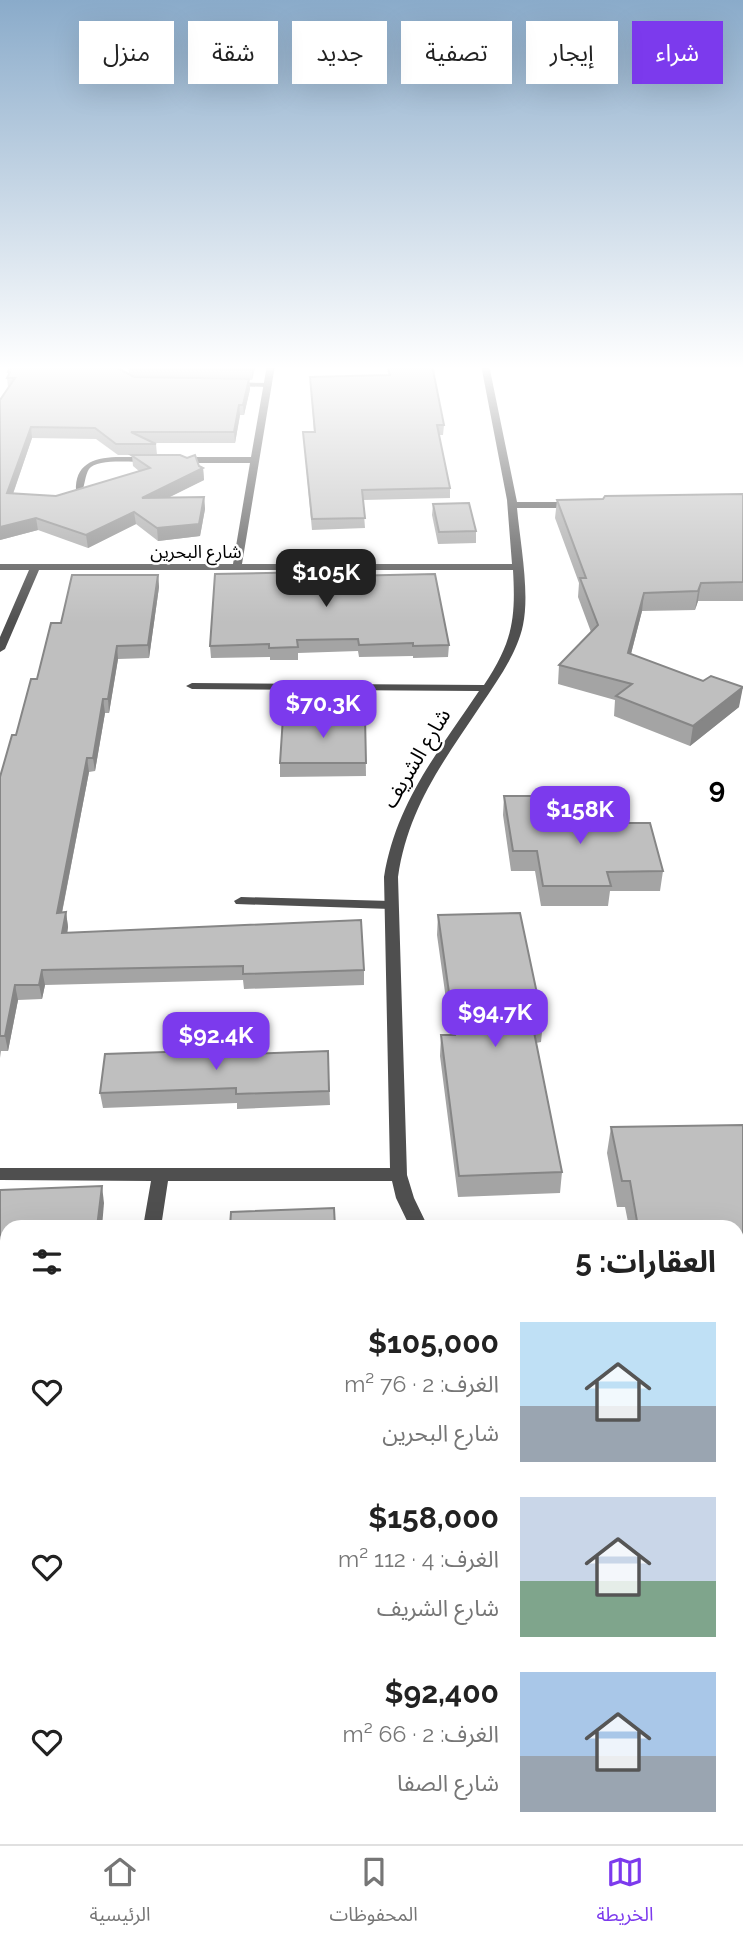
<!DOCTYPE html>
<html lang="ar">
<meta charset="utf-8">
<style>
:root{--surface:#fff;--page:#f6f6f6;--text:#222;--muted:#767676;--line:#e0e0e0;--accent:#7c3aed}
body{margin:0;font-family:Raleway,"Noto Sans Arabic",sans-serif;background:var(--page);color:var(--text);direction:rtl;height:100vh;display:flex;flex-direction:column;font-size:26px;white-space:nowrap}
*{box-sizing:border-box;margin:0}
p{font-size:23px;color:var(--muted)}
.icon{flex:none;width:38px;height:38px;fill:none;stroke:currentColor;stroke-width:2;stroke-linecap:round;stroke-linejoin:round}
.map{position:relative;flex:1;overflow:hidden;direction:ltr}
.sheet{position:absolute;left:0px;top:1220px;width:744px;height:625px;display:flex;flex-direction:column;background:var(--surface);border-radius:21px 21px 0 0;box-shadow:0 7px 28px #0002;direction:rtl}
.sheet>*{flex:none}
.guide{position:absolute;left:21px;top:21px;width:702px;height:63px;direction:rtl;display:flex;gap:14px}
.price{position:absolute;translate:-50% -60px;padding:0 16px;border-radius:14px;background:var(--accent);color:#fff;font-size:23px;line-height:46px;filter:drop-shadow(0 2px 4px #0008)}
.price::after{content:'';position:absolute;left:50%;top:42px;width:21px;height:16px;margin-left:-10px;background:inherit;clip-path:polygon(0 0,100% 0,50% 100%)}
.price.active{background:#222;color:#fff}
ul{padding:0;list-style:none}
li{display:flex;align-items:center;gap:21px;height:175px;padding:0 28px}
li span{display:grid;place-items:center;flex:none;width:196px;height:140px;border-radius:0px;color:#555}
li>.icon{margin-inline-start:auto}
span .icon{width:84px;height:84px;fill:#fffc;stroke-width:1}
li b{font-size:30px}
h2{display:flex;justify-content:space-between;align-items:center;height:84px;padding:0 28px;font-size:30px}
.chip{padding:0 24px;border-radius:0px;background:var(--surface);box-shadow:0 7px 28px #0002;font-size:24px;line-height:63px}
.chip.active{background:var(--accent);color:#fff}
.tabs{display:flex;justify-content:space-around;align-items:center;height:98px;border-top:2px solid var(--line);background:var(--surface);font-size:19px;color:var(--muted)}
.tabs a{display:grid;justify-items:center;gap:4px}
.tabs .active{color:var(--accent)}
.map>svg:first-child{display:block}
</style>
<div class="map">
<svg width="743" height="1844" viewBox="0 0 743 1844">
<rect width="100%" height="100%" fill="#fff"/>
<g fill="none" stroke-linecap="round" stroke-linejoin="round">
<g fill="#4f4f4f" fill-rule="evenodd">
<path d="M228,382L268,383L272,385L268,387L231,386H228Z"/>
<path d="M241,897L391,901L398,905L391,909L236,904L234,901Z"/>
<path d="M457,1838H481L482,1844H458Z"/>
<path d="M571,1838H595L596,1844H572Z"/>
</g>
<g fill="#4f4f4f" fill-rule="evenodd">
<path d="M267,365H275L242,564H512L507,500L481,365H489L517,502H574L579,505L574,508H517C520,542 530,592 523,625C517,654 497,681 481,705C443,762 408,808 398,877L407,1175L414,1198L428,1227H410L396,1198L392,1181H168L161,1227H143L151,1181L0,1180V1168H390L384,877C396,803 438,752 479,691L192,689L186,686L192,683L484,685C512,643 516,620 513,570H39L5,649L0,652V637L29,570H0V564H233L250,463H179L175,460L179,457H251Z"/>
<path d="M116,457H149L153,460L149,463C136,462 97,458 89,469C85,475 85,485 82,491H76C75,465 92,458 116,457Z"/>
<rect x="737" y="1310" width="6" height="16"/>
<path d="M48,1838H72L71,1844H47Z"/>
</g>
</g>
<g fill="#a4a4a4" fill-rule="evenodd">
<path d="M11,365H120L118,369L134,377L129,374L128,365H255L252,380H249L250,389L244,415H240L235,443H155L156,444L157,455L203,468L204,480L168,498L204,497L205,509L200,536L158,541L136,524L88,548L38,530L0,540V400L8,387L7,378ZM32,438L96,439L118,455H132L133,466L139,471L56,496L13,494Z"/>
<path d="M387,365H432L444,425L443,435H439L450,488V498L363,500L365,528L312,530L303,432H314L310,377L388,375Z"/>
<path d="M743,494V601H698L695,610L642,611L631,654L739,707L690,746L614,716L615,700L558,684L559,665L591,632L578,597L579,583L555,518L557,500Z"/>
<path d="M433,504L476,531V543L438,544L432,515Z"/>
<path d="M317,574L449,645L448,657L413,658V656L359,657L358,651L298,653V660H270V657L211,658L210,646Z"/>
<path d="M158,575L159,587L149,658L118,659L109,713H105L95,771L89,772L62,913L66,912L68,927L67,933L364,970V985L244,989L243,980L45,985L42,999L18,1000L8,1051H1L0,1058V777L37,679L61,623Z"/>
<path d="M365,717L366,776L280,777V763Z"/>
<path d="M504,796L535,817L584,823L663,871L660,891H610L608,906H541L535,871H511L503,815Z"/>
<path d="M438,915L543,1022L541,1042L536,1043L562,1172L560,1193L458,1197L440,1056L441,1035H451L437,935Z"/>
<path d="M196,1051L197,1056L328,1051L330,1105L237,1109V1103L103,1108L100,1093Z"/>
<path d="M611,1127H743V1277H737V1227H629L625,1207H617L607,1153Z"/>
<path d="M0,1190L104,1203L7,1227V1597H2L0,1608Z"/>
<path d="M737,1351H743V1700L737,1674Z"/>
</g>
<g fill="#868686">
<path d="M253,365H255V368L252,380V370Z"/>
<path d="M249,379L250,389L244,415L243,405Z"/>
<path d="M239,405L240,415L235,443L234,432Z"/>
<path d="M31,427L32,438L9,505L7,493Z"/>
<path d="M203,468L204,480L143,510L142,498Z"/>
<path d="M204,497L205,509L200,536L158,541L157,528Z"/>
<path d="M134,512L136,524L88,548L86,535Z"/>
<path d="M36,518L38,530L0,540V527Z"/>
<path d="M158,575L159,587L149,658L148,645Z"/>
<path d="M701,583L698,601L695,610L698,591Z"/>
<path d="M644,593L642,611L626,673L628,653Z"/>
<path d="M117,646L118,659L109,713L108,699Z"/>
<path d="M743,687L739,707L690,746L693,726Z"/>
<path d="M103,699L105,713L95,771L93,758Z"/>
<path d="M87,758L89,772L59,927L57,913Z"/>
<path d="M66,912L68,927L65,948L62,933Z"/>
<path d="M42,970L45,985L42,999L39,985Z"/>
<path d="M15,985L18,1000L8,1051L5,1036Z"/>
<path d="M102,1186L104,1203L102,1227H97Z"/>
</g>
<g fill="#bfbfbf" stroke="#868686" stroke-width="2">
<path d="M11,365H115L114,366L134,377L249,379L243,405H239L234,432H131L156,444H116L95,428L31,427L7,493L56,496L150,468L131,455H180L187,458L195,455L199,466L203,468L142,498L204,497L199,524L157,528L134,512L86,535L36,518L0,527V400L15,378H7L10,372H8Z"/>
<path d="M131,365H253L252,370L136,368Z"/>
<path d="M388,365H432L444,425H437L450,488L362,490L365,518L312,519L303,432H315L310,377L390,375Z"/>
<path d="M743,494V582L701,583L698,591L644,593L628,653L703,681L711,676L743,687L693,726L616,696L632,684L559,665L598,625L580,578H586L557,500L603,499L605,496Z"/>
<path d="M469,503L476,531L439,532L433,504Z"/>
<path d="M317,572V574L343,576L435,574L449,645L413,646V643L359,645L358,639L297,640L298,647L269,648V644L210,646L215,574Z"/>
<path d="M72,575H158L148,645L117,646L108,699H103L93,758H87L57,913L66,912L62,933L361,920L364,970L243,974V966L42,970L39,985H15L5,1036H0V777L12,735H16L31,679H37L51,623H61Z"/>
<path d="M283,717H365L366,763H280Z"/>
<path d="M504,796H532L535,817H583L584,823H650L663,871L607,872L611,886H543L537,851H513Z"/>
<path d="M520,913L543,1022H532L562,1172L459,1176L441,1035H455L438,915Z"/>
<path d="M196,1051V1056L328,1051L329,1091L236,1094V1088L100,1093L105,1054Z"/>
<path d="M743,1125V1251L737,1252V1227H638L630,1181H622L611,1127Z"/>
<path d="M102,1186L97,1227H7V1569L5,1581H0V1190Z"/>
<path d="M334,1208L335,1227H230L231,1212Z"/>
<path d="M737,1351H743V1664L737,1638Z"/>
<rect x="160" y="1838" width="198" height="6"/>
</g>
<linearGradient id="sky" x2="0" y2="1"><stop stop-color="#8aabca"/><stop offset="0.59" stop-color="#fff"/><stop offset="1" stop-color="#fff" stop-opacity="0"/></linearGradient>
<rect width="743" height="623" fill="url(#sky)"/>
<g text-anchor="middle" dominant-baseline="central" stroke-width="5" stroke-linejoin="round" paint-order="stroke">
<g font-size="18" fill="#000" stroke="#fff">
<text x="196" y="551">شارع البحرين</text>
</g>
<g font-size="21" fill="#000" stroke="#fff">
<text transform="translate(416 758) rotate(-59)">شارع الشريف</text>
</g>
<g font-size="28" font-weight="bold" fill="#000" stroke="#fff">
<text x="717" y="788">9</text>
</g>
</g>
</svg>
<b class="price active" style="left:326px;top:609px">$105K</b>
<b class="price" style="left:323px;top:740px">$70.3K</b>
<b class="price" style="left:580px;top:846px">$158K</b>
<b class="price" style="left:495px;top:1049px">$94.7K</b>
<b class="price" style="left:216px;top:1072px">$92.4K</b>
<div class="guide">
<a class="chip active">شراء</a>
<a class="chip">إيجار</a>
<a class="chip">تصفية</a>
<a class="chip">جديد</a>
<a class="chip">شقة</a>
<a class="chip">منزل</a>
</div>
<section class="sheet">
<h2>العقارات: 5<svg class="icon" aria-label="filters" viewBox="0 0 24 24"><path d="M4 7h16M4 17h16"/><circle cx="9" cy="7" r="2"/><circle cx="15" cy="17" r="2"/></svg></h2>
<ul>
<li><span style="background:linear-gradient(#bfe0f5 60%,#9aa5b1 0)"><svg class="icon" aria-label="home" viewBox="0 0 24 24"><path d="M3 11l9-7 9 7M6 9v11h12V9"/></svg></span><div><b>$105,000</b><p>الغرف: 2 · 76 m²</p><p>شارع البحرين</p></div><svg class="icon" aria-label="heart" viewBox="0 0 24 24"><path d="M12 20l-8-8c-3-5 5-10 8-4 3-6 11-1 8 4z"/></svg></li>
<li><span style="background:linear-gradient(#c9d6e8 60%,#7fa58c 0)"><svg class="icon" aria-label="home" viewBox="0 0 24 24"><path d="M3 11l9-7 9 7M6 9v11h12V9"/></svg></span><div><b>$158,000</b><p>الغرف: 4 · 112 m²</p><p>شارع الشريف</p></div><svg class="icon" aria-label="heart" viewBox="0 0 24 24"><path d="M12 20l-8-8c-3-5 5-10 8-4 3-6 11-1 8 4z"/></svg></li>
<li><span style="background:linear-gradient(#a9c7e8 60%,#9aa5b1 0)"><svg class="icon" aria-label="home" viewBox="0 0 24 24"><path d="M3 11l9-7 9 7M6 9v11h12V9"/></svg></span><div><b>$92,400</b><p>الغرف: 2 · 66 m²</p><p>شارع الصفا</p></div><svg class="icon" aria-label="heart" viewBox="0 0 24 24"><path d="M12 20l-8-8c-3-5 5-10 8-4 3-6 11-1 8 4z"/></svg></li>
</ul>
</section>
</div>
<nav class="tabs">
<a class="active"><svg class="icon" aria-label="map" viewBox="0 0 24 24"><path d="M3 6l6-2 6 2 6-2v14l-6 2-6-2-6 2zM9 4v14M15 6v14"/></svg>الخريطة</a>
<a><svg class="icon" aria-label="saved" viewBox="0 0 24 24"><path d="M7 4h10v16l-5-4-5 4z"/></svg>المحفوظات</a>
<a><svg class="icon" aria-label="home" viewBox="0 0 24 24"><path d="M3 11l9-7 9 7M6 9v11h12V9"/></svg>الرئيسية</a>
</nav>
